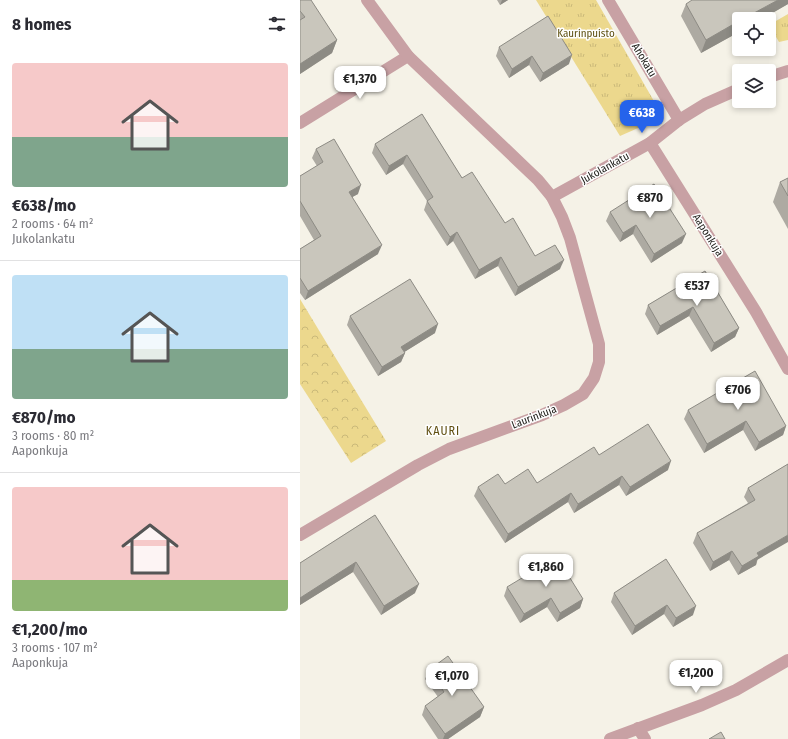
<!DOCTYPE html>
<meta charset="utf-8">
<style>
:root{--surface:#fff;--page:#f7f7f7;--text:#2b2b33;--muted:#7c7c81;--line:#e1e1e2;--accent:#2563eb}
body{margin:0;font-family:"Fira Sans Condensed",sans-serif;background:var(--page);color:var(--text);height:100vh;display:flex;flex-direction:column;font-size:15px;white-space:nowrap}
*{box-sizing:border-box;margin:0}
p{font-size:13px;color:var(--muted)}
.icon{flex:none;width:22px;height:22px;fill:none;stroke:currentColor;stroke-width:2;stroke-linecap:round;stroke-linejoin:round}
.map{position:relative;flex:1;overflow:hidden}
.sheet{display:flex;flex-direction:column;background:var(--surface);width:300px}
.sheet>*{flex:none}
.tools{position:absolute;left:432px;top:12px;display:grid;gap:8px}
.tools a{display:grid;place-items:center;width:44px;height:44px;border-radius:4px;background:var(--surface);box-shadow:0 2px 6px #0003;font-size:20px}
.price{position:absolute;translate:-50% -34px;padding:0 9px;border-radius:8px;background:#fff;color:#222;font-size:13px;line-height:26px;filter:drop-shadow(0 1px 2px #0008)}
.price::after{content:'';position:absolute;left:50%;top:24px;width:12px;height:9px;margin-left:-6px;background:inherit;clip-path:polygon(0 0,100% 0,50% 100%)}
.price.active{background:var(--accent);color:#fff}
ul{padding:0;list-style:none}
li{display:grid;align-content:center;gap:8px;height:212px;padding:0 12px}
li+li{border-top:1px solid var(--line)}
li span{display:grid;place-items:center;height:124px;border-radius:4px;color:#555}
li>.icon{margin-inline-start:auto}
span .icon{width:72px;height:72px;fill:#fffc;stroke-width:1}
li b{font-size:17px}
h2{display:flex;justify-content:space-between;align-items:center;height:48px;padding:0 12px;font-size:17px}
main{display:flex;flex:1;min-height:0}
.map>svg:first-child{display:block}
</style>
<main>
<section class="sheet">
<h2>8 homes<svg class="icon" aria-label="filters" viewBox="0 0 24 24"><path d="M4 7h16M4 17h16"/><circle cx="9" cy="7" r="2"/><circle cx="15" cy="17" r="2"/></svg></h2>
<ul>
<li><span style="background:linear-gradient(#f6c9c9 60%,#7fa58c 0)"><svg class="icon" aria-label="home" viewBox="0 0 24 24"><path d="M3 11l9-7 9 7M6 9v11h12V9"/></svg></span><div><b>€638/mo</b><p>2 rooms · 64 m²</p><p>Jukolankatu</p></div></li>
<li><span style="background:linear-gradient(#bfe0f5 60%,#7fa58c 0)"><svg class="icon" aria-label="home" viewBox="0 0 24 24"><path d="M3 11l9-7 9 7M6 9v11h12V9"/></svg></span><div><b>€870/mo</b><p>3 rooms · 80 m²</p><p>Aaponkuja</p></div></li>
<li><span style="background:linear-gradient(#f6c9c9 75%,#8fb573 0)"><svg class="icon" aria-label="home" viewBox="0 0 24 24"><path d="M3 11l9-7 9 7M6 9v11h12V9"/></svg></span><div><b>€1,200/mo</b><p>3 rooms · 107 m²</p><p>Aaponkuja</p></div></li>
</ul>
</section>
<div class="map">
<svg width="488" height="739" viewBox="0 0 488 739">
<defs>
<pattern id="forest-crowns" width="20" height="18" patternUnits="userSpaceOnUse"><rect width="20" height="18" fill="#ecd88d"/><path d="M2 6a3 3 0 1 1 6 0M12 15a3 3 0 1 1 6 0" fill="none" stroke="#cab979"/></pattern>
<pattern id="park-tufts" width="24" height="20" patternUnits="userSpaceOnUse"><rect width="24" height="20" fill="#ecd88d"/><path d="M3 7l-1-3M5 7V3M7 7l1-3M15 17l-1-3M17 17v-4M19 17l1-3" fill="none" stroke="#cab979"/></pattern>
</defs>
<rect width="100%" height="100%" fill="#f5f2e7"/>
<path fill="url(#forest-crowns)" d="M0,299L86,441L51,463L0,384Z"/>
<g fill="url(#park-tufts)">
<path d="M236,0H296L363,117L320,136Z"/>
<path d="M488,14V40L479,42L469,25Z"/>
</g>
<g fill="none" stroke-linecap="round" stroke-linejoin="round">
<g stroke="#c8a1a4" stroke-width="12">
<path d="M308,0L379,120"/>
<path d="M469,77L488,71"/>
<path d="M0,123L108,56"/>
<path d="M350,143L456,312L488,369"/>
<path d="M252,197L350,143L379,120L405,104L439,89"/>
<path d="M0,535L118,465L149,449L242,415L264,405L283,394L294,378L299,362V344L270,238L262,217L252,197L238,180L108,56L67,0"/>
<path d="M338,728L345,739"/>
<path d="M310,739L402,705L436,690L488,660"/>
</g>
</g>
<g fill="#adaaa2">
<path d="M0,0L37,40L32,53L0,74Z"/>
<path d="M197,0H208L200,5Z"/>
<path d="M488,0V4L462,19H439V32L401,53L381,16L386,4Z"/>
<path d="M199,47L269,64L240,82L229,65L209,78L196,56Z"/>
<path d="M122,114L162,178L205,223L235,256L260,269L215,296L198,266L175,279L153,241L147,246L124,210L127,201L103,164L86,175L72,153L75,144Z"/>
<path d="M16,149L58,194L52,197L78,254L5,300L0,293V249L14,240L0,216V176L17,166L12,158Z"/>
<path d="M488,178V229L473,202L480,182Z"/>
<path d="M310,212L382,243L351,263L333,234L320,242L306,221Z"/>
<path d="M405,271L439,328L435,337L411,352L389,316L357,335L345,314L348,305Z"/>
<path d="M50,316L135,333L104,352L105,353L101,362L78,376L47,325Z"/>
<path d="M388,410L486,426L483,435L455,451L443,430L404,453L384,419Z"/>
<path d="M299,455L368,470L326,496L319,485L274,513L268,502L205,543L174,496L178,487L205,484L237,483Z"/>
<path d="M488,464L456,565L438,575L429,560L410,571L393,543L397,533L448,503L444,497L448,488Z"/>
<path d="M75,515L115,593L81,615L53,572L0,605V563Z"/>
<path d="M366,559L393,615L373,627L364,614L332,635L311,602L314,593Z"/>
<path d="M207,587L283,599L280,608L257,622L247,607L220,623L204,596Z"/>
<path d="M129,670L184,707L180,717L148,739H138L122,715L125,706L138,697L125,679Z"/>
</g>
<g fill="#8d8b84">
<path d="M202,0H208L200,5Z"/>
<path d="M478,0H488V4L462,19H443Z"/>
<path d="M439,21V32L401,53L406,40Z"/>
<path d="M37,40L32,53L0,74V64Z"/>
<path d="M272,55L269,64L240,82L243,73Z"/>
<path d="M232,56L229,65L209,78L212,69Z"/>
<path d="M107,155L103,164L86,175L89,166Z"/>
<path d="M61,185L58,194L45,201L49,192Z"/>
<path d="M336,225L333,234L320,242L323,233Z"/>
<path d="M157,232L153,241L147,246L150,237Z"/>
<path d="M386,234L382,243L351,263L354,254Z"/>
<path d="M82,245L78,254L5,300L8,291Z"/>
<path d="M201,257L198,266L175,279L179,270Z"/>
<path d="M264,260L260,269L215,296L218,287Z"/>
<path d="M393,307L389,316L357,335L360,326Z"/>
<path d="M138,324L135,333L98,356L101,347Z"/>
<path d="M439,328L435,337L411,352L414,343Z"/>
<path d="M105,353L101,362L78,376L82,367Z"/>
<path d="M446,421L443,430L404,453L407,444Z"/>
<path d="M486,426L483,435L455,451L459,442Z"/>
<path d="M371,461L368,470L326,496L330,487Z"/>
<path d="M322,476L319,485L274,513L278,504Z"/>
<path d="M271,493L268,502L205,543L208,534Z"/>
<path d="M488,535V542L457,560L456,565L438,575L442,566L457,553Z"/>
<path d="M432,551L429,560L410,571L413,562Z"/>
<path d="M56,562L53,572L0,605V598Z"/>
<path d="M119,584L115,593L81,615L84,606Z"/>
<path d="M251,598L247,607L220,623L224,614Z"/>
<path d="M283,599L280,608L257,622L260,613Z"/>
<path d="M367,605L364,614L332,635L335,626Z"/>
<path d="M396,606L393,615L373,627L376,618Z"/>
<path d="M184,707L180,717L148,739H143L145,734Z"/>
</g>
<g fill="#c9c6bc" stroke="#8d8b84">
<path d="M0,0H11L37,40L0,64V20L5,17L0,11Z"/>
<path d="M392,0H478L443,19H439V21L406,40L386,4Z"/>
<path d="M248,16L272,55L243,73L232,56L212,69L199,47Z"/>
<path d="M122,114L162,178L172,172L205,223L213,218L235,256L255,245L264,260L218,287L201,257L179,270L157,232L150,237L127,201L133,197L107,155L89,166L75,144Z"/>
<path d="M34,139L61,185L49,192L82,245L8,291L0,278V249L21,236L0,201V176L23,162L16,149Z"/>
<path d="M488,178V196L480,182Z"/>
<path d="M354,184L386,234L354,254L336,225L323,233L310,212Z"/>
<path d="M405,271L439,328L414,343L393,307L360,326L348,305Z"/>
<path d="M110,279L138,324L101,347L105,353L82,367L50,316Z"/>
<path d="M455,371L486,426L459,442L446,421L407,444L388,410Z"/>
<path d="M348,424L371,461L330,487L322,476L278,504L271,493L208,534L178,487L198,474L205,484L228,469L237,483L294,447L299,455Z"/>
<path d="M488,464V535L457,553L459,556L442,566L432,551L413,562L397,533L455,500L448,488Z"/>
<path d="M75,515L119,584L84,606L56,562L0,598V563Z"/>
<path d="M257,557L283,599L260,613L251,598L224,614L207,587Z"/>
<path d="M366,559L396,606L376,618L367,605L335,626L314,593Z"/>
<path d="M148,656L184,707L145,734L125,706L144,692L129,670Z"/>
<path d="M421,732L425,739H409Z"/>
</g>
<g text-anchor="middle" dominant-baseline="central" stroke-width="3" stroke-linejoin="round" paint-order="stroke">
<g font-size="11" fill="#615315" stroke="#fff">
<text x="286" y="33">Kaurinpuisto</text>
</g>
<g font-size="11" fill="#23221e" stroke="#fff">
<text transform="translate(344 60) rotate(59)">Ahokatu</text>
<text transform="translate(305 168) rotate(-29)">Jukolankatu</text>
<text transform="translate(408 235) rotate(58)">Aaponkuja</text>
<text transform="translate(234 417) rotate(-21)">Laurinkuja</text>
</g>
<g font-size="12" letter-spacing="1" fill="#604f11" stroke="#fff">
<text x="143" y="431">KAURI</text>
</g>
</g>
</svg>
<div class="tools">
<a><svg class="icon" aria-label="locate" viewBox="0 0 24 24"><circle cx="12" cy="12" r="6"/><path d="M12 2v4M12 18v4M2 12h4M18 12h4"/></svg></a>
<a><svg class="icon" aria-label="layers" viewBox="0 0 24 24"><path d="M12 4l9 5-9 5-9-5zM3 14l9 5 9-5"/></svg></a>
</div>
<b class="price" style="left:60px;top:100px">€1,370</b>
<b class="price active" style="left:342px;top:134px">€638</b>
<b class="price" style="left:350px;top:219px">€870</b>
<b class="price" style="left:397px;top:307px">€537</b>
<b class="price" style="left:438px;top:411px">€706</b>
<b class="price" style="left:246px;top:588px">€1,860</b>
<b class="price" style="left:396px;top:694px">€1,200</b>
<b class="price" style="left:152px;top:697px">€1,070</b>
</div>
</main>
